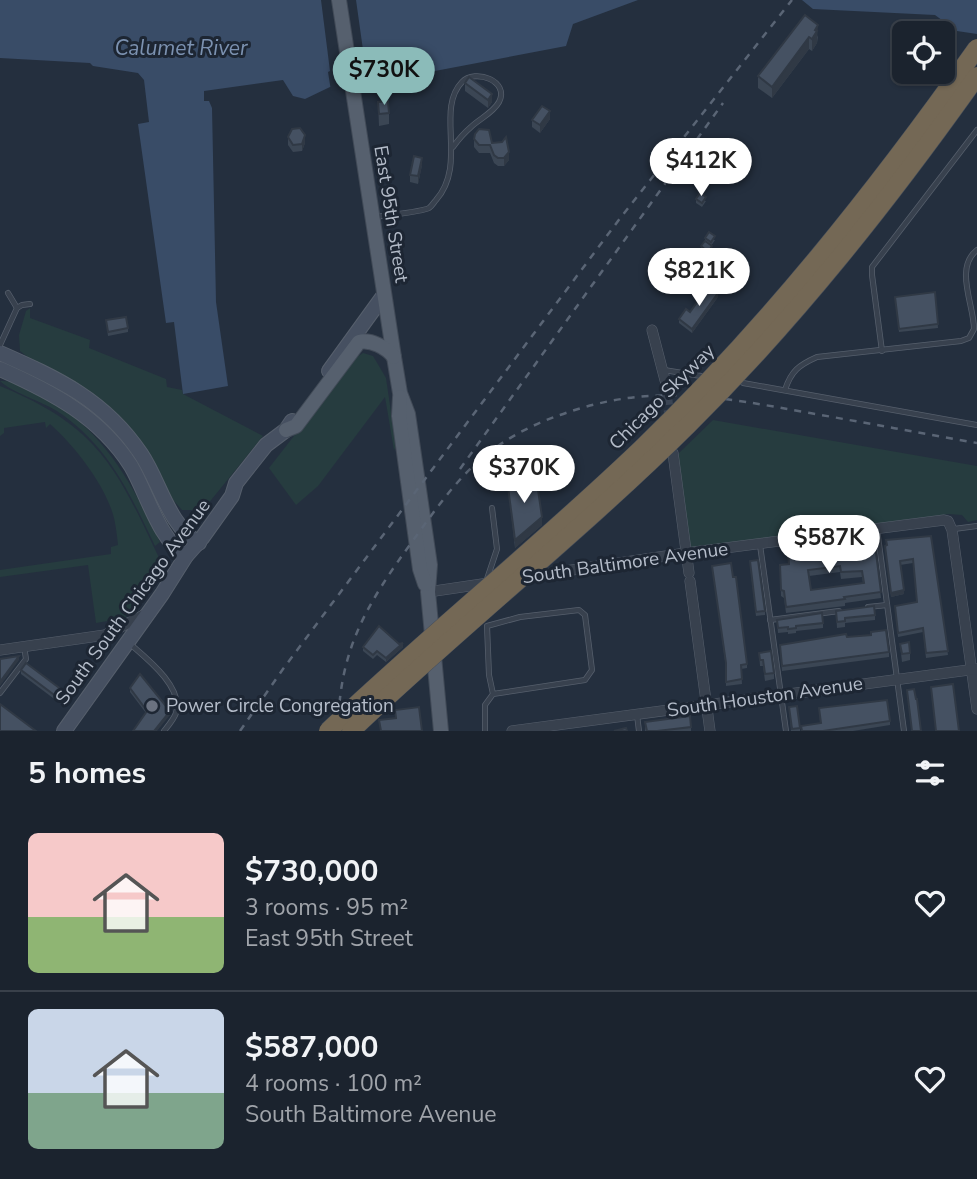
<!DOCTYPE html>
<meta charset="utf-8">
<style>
:root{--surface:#1b232e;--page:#242b36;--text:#f1f3f6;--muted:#a0a4aa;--line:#39404a;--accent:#8bbbb9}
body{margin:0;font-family:"Nunito Sans",sans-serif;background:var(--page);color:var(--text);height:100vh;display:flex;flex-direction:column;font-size:26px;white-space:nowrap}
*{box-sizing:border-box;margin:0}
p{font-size:23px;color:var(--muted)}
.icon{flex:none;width:38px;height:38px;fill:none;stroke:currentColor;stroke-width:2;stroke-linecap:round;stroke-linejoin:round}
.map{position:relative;height:731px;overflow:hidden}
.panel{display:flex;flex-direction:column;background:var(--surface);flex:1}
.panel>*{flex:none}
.controls{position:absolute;left:892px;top:21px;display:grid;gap:14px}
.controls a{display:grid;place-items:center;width:63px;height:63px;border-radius:10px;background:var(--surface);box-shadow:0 2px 5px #0004,0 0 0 2px var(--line);font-size:35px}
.price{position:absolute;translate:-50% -60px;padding:0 16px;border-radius:24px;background:#fff;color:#222;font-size:23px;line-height:46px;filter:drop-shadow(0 2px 4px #0008)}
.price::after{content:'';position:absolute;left:50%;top:42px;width:21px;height:16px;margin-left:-10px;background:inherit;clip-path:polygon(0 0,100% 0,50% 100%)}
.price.selected{background:var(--accent);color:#111}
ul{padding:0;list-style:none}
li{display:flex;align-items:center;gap:21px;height:175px;padding:0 28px}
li+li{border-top:2px solid var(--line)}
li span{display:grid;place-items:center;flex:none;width:196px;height:140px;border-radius:10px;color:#555}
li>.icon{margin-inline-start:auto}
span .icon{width:84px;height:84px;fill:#fffc;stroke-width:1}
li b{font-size:30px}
h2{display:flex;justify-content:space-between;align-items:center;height:84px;padding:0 28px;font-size:30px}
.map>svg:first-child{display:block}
</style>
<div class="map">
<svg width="977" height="731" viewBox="0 0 977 731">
<rect width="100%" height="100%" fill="#242f3e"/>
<g fill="#263c3f">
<path d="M30,308V318L90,340L89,348L166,379L167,387L182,390L183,394L263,436L203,510H182L167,493L156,468L55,371L29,358L20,351L19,335L26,311Z"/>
<path d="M363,353L373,356L386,378L396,446L394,450L385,397L318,486L296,505L269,468L354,359Z"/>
<path d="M0,381C12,380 24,388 35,393C100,423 131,481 160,542L155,546C130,493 107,444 57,411C41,401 11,392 0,381Z"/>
<path d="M0,386C100,427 117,469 161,562L151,583L125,618L96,623L88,565L0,577V570L111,554V547L118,545C117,536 116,527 114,518C106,486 75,446 50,424L46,428L45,422L4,428V433L0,436Z"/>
<path d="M713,420L977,466V520L968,522L962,515L949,514L687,549L678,473L679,453Z"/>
</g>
<g fill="#394c67">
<path d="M0,0H638L573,24L566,46L377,82L330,87L305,99L293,96L283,80L204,91V101H209L212,108L216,302L228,386L183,394L174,322L166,323L138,124L149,122L144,80L138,73L93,66L90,63L0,58Z"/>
<path d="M802,0H977V34L957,31L935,15L813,9Z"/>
</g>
<path fill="#242f3e" d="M321,0H356L365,64H368L370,85L331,91L328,72L330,71Z"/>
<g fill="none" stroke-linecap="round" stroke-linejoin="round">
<path stroke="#3a4453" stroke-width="10" stroke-dasharray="10 5" stroke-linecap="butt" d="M665,380L670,421"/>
<defs>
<g id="lane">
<path d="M376,217C387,215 422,212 429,208C432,206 434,202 436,200C468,164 435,110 462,82C475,68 510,81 499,102C493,113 479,119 471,127C464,133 458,140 453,147"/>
<path d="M17,308L22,305L30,304"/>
<path d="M0,345L17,308L8,293"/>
<path d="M882,351L872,275V267L977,130"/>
<path d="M664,370L701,376"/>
<path d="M743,383L977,425"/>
<path d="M785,390C791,371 799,365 817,357L961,341L969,338L974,329C974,305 954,268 977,250"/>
<path d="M877,529L904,731"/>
<path d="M954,529L977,526"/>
<path d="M760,545L786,731"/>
<path d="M487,579L497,549L492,508"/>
<path d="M868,607L887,605"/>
<path d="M770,620L839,611"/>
<path d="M129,643C145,657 184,687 176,713C174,719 168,726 164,731"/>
<path d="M0,693L26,659L24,646"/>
<path d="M637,715L639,731"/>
<path d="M485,731V705L493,694L585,680L592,670L585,615L579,610L520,617L487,626L489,675L493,694"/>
</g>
<g id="street">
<path d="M652,330L665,380"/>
<path d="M673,453L689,573"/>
<path d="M525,577L686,553L944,520L948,521L952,530L977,709"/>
<path d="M690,581L710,731"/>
<path d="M428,592L489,583"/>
<path d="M0,650L105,635L144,615"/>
<path d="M512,731L976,669"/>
</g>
<g id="secondary">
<path d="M0,353C57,378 105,400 141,454C160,482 168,525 199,543"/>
<path d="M0,369C52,392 100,417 131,466C147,493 159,540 186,556"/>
<path d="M329,371L384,295"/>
<path d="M64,731L162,594L186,556L202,538L232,496L236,483L266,445L286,430L292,421"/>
</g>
<g id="primary">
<path d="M339,0L394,357L400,393L408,414L430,565L428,592L441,731"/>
<path d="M400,397L399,416L420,569L425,584"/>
<path d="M286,430L296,426L359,342C371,339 387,348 394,357"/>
</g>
</defs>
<use href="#lane" stroke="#565f6c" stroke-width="6"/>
<use href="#street" stroke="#565f6c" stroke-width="11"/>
<use href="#secondary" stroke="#565f6c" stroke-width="16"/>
<use href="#primary" stroke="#414a57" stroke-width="16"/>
<use href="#lane" stroke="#38414e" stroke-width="4.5"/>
<use href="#street" stroke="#38414e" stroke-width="10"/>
<use href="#secondary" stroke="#465061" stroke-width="14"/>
<use href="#primary" stroke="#56606e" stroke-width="14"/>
<g stroke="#5a6575" stroke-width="2.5" stroke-dasharray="7 7" stroke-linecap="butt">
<path d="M460,469L723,103"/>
<path d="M240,731L283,669L618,221L792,0"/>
<path d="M338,731C339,648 367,604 414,539C436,509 457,478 486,455C508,437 534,424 560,415C651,382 719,397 810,413C866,423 921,433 977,443"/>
</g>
<defs>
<g id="highway-bridge">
<path d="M328,731C430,634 540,546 642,448C769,325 875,192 977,48"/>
<path d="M351,731C461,626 580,532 688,425C796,318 889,200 977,76"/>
</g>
</defs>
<use href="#highway-bridge" stroke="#434c59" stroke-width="19" stroke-linecap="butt"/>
<use href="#highway-bridge" stroke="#746855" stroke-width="18"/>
</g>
<g fill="#3b4654" fill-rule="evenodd">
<path d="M805,15L818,37L817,43L812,51L809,49L772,98L758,88V76Z"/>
<path d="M465,83L492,102L488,108L465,91Z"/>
<path d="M378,102L389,113V124L379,126Z"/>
<path d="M550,119L540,133L532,127V120Z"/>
<path d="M288,137L305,143L302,151L293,152L288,145Z"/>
<path d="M474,139L492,143L509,160L504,166H498L494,163L490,153H479L474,147Z"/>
<path d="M422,165L418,184L410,182V175Z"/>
<path d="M696,199L706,201L702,207L696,203Z"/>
<path d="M705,238L715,240L711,246L712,250L708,256L701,250V246L705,241Z"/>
<path d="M935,292L938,328L899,332L895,297Z"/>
<path d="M718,297L692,333L679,323V319Z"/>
<path d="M106,320L128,328V332L108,336Z"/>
<path d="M519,470L527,485L542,525L515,548L508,487L520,486Z"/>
<path d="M931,536L948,655L926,658L923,632L898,637L895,606L917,602L913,563L900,565L904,594L891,597L885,546Z"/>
<path d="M875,545L881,598L845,603V606L786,613L784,598L781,596L780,565L788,564V554L835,551ZM840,572L841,579L862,577L863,583L811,590L809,576Z"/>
<path d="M750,565L765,611V615L756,616Z"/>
<path d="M712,566L747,664V668L741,669L742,684L726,686V668Z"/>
<path d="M836,611L875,615V620L845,623V627L837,628Z"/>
<path d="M777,620L823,623V628L796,631V633L788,634V632L778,633Z"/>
<path d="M847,637L889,652V657L782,671L780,649Z"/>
<path d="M900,644L910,653V660L902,662Z"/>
<path d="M363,647H403L386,662L377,655L373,659L363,651Z"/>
<path d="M759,653L774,673V679L765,681L763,666H760Z"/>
<path d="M21,670L66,697L61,704L21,674Z"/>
<path d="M130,688L170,715L146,713L130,692Z"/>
<path d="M789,707L800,728V731H791Z"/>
<path d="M819,708L890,721V725L853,731H802L801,726L820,723Z"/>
<path d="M645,722L691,727V731H645Z"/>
</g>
<g fill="#303945">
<path d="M818,25L817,43L812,51V39L815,30Z"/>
<path d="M809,37V49L772,98V87Z"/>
<path d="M492,94V102L488,108V100Z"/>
<path d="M550,111V119L540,133V125Z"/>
<path d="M305,135V143L302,151V144Z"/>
<path d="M509,152V160L504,166V158Z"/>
<path d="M422,158V165L418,184V176Z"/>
<path d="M718,293V297L692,333V329Z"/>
<path d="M542,517V525L515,548V540Z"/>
<path d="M904,590V594L891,597V593Z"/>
<path d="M403,643V647L386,662V658Z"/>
<path d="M19,656V660L0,686V682Z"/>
<path d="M170,711V715L157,731H154Z"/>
</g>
<g fill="#455162" stroke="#303945" stroke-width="2" fill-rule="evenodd">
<path d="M805,15L818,25L815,30L817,31L812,39L809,37L772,87L758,76Z"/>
<path d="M469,77L492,94L488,100L465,83Z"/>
<path d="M388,101L389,113L379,114L378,102Z"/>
<path d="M542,106L550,111L540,125L532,120Z"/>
<path d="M300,128L305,135L302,144L293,145L288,137L292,129Z"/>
<path d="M479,129L489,130L492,143L502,142L506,137L509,152L504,158H498L494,155L490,145H479L474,139L475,134Z"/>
<path d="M414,156L422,158L418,176L410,175Z"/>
<path d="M700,193L706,197L702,203L696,199Z"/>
<path d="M709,232L715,236L711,242L705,238Z"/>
<path d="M705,241L712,246L708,252L701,246Z"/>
<path d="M709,286L718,293L692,329L679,319L686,309L690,312Z"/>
<path d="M935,292L938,324L899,329L895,297Z"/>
<path d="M126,317L128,328L108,332L106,320Z"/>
<path d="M524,469L527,485L537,483L542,517L515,540L508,487L520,485L519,470Z"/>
<path d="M931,536L948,651L926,653L923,628L898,633L895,606L917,602L913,559L900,561L904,590L891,593L885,546L887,545L886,540Z"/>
<path d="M875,545L881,592L844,597L845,599L786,607L784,591L781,590L780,565L789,564L788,554L790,552L806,548L835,546V551ZM840,566L841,572L862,571L864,583L811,590L808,570Z"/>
<path d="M758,560L765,611L756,612L750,561Z"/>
<path d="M731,563L733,577H736L747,664L741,665L742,679L726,682V663L712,566Z"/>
<path d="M874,606L875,615L845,618V621L837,622L836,611Z"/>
<path d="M822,613L823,623L796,626V628L788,629V627L778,628L777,620Z"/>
<path d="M379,626L399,644L403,643L386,658L377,651L373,655L363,647Z"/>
<path d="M886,630L889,652L782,666L780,645L846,634L847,637L871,635V632Z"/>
<path d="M909,642L910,653L902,654L900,644Z"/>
<path d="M771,651L774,673L765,674L763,660H760L759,653Z"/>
<path d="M19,656L0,682V659Z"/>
<path d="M26,663L66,693L61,700L21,670Z"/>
<path d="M140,674L170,711L154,731H133L147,711L130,688Z"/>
<path d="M953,684L959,731H936L931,687Z"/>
<path d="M914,689L916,699H917L921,731H912L907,690Z"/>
<path d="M887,700L890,721L823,731H802L801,726L821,723L819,708Z"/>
<path d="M0,704L36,731H0Z"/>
<path d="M797,706L800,728L792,729L789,707Z"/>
<path d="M419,707L422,731H381L379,720L396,718L395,710Z"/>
<path d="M690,716L691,727L657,731H647L645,722Z"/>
<path d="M626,728L627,731H614Z"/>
</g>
<circle fill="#6b7280" stroke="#1d2633" stroke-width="2.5" cx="152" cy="706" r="7"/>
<g text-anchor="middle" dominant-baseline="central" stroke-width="6" stroke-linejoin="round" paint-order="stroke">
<g font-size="19" fill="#b4bcc9" stroke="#1d2633">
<text transform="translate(391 214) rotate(81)">East 95th Street</text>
<text transform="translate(662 397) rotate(-45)">Chicago Skyway</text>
<text transform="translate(625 563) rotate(-8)">South Baltimore Avenue</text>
<text transform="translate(133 602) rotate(-54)">South South Chicago Avenue</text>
<text transform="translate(765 697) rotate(-8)">South Houston Avenue</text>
</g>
<g font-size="19" fill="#b4bcc9" stroke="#1d2633" text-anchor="start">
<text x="166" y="706">Power Circle Congregation</text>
</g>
<g font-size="21" font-style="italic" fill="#7c92b1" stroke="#1d2633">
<text x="181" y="48">Calumet River</text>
</g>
</g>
</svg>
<div class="controls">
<a><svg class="icon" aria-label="locate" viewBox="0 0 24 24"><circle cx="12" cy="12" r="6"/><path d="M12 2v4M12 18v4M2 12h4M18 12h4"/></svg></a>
</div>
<b class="price selected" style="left:384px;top:107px">$730K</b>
<b class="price" style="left:701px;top:198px">$412K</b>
<b class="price" style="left:699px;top:308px">$821K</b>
<b class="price" style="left:524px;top:505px">$370K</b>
<b class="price" style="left:829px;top:575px">$587K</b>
</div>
<section class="panel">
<h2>5 homes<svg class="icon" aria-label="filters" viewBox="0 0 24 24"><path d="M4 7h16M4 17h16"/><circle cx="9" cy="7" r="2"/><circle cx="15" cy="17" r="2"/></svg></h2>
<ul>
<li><span style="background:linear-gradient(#f6c9c9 60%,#8fb573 0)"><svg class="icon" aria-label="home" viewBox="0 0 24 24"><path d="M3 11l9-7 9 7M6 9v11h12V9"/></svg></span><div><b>$730,000</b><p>3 rooms · 95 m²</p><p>East 95th Street</p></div><svg class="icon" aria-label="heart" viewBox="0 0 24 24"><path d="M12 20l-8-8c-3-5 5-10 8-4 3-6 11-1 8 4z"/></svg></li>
<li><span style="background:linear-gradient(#c9d6e8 60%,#7fa58c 0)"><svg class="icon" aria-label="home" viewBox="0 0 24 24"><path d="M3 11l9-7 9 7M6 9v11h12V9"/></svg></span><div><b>$587,000</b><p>4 rooms · 100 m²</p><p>South Baltimore Avenue</p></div><svg class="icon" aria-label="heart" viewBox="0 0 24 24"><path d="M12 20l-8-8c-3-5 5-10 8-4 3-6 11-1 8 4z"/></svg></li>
</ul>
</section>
